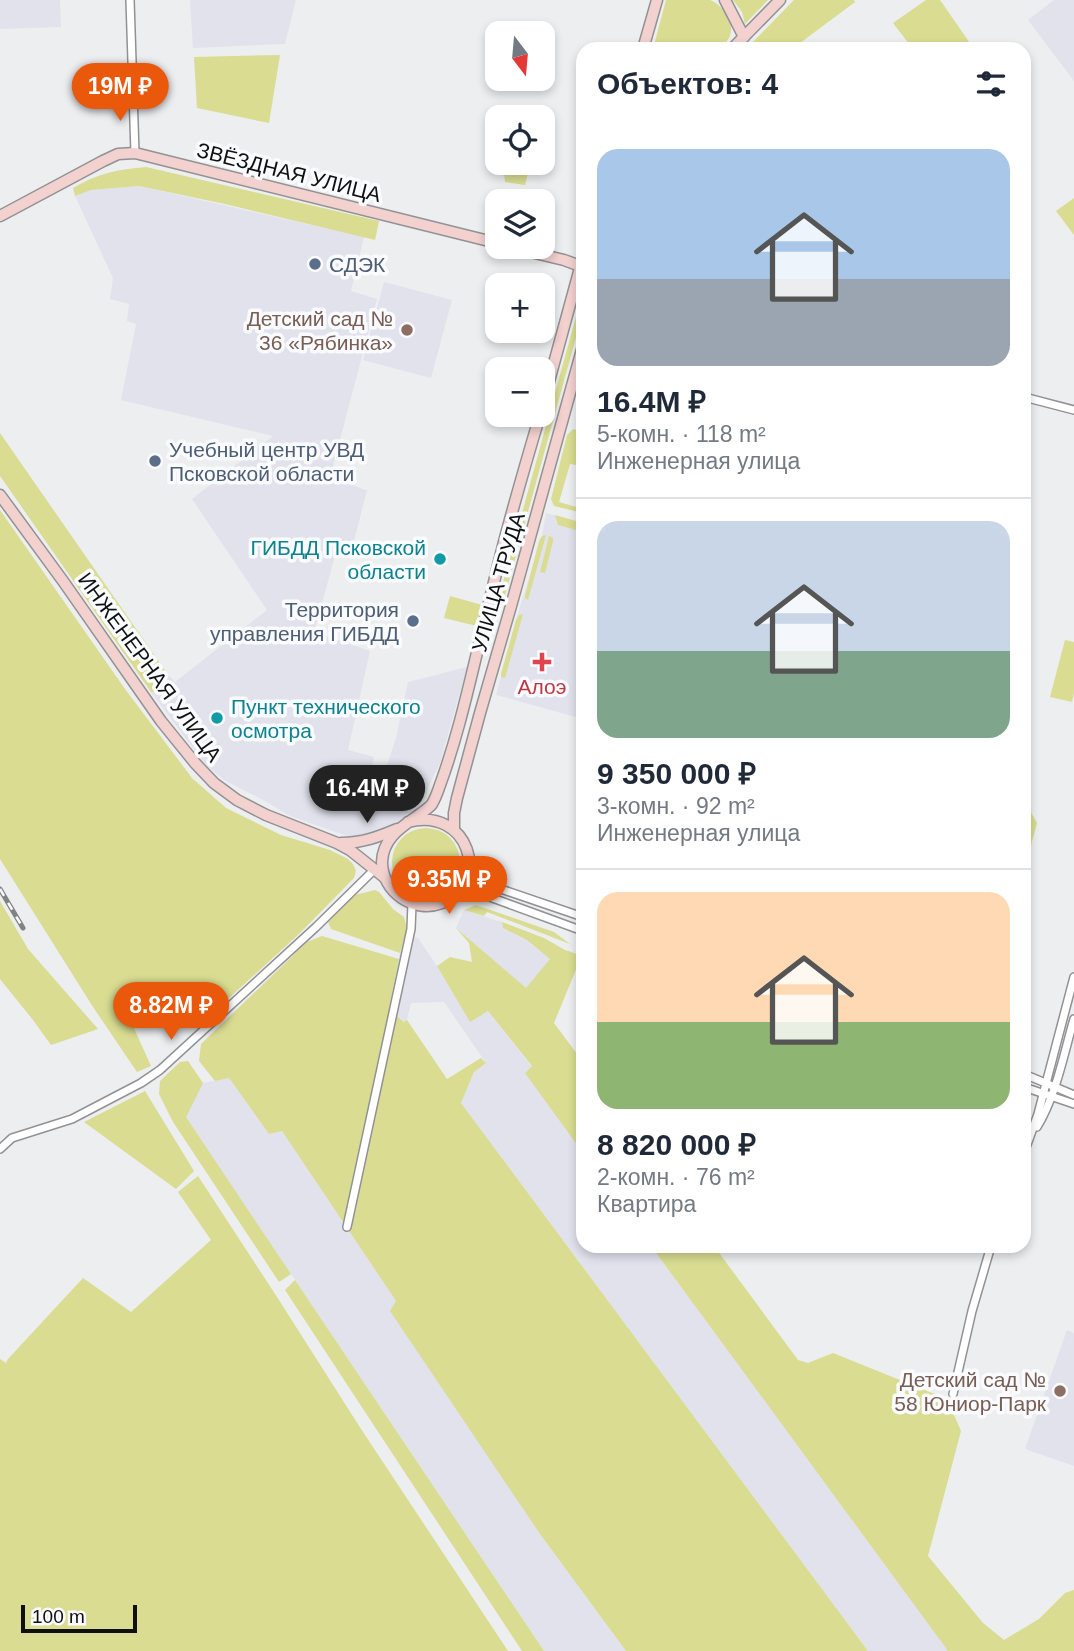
<!DOCTYPE html>
<html lang="ru">
<meta charset="utf-8">
<style>
:root{--surface:#fff;--page:#f6f6f7;--text:#1f2937;--muted:#747a83;--line:#e0e1e3;--accent:#ea580c}
body{margin:0;font-family:Helvetica,sans-serif;background:var(--page);color:var(--text);height:100vh;display:flex;flex-direction:column;font-size:26px;white-space:nowrap}
*{box-sizing:border-box;margin:0}
p{font-size:23px;color:var(--muted)}
.icon{flex:none;width:38px;height:38px;fill:none;stroke:currentColor;stroke-width:2;stroke-linecap:round;stroke-linejoin:round}
.map{position:relative;flex:1;overflow:hidden}
.sheet{position:absolute;left:576px;top:42px;width:455px;height:1211px;display:flex;flex-direction:column;background:var(--surface);border-radius:21px;box-shadow:0 4px 10px #0003}
.sheet>*{flex:none}
.needle{width:46px;rotate:164deg}
.buttons{position:absolute;left:485px;top:21px;display:grid;gap:14px}
.buttons a{display:grid;place-items:center;width:70px;height:70px;border-radius:14px;background:var(--surface);box-shadow:0 4px 10px #0003;font-size:35px}
.scale{position:absolute;left:21px;bottom:18px;width:116px;box-sizing:border-box;padding-left:7px;border:4px solid #101011;border-top:0;font-size:19px;line-height:24px;white-space:nowrap;color:#101011;-webkit-text-stroke:5px #fafbfe;paint-order:stroke}
.price{position:absolute;translate:-50% -60px;padding:0 16px;border-radius:24px;background:var(--accent);color:#fff;font-size:23px;line-height:46px;filter:drop-shadow(0 2px 4px #0008)}
.price::after{content:'';position:absolute;left:50%;top:42px;width:21px;height:16px;margin-left:-10px;background:inherit;clip-path:polygon(0 0,100% 0,50% 100%)}
.price.active{background:#222;color:#fff}
ul{padding:0;list-style:none}
li{display:grid;align-content:center;gap:14px;height:371px;padding:0 21px}
li+li{border-top:2px solid var(--line)}
li span{display:grid;place-items:center;height:217px;border-radius:21px;color:#555}
li>.icon{margin-inline-start:auto}
span .icon{width:126px;height:126px;fill:#fffc;stroke-width:1}
li b{font-size:30px}
h2{display:flex;justify-content:space-between;align-items:center;height:84px;padding:0 21px;font-size:30px}
.map>svg:first-child{display:block}
</style>
<div class="map">
<svg width="1074" height="1651" viewBox="0 0 1074 1651">
<rect width="100%" height="100%" fill="#edeef0"/>
<g fill="#e1e2ec">
<path d="M0,0H60L61,27L0,29Z"/>
<path d="M190,0H296L285,44L193,48Z"/>
<path d="M1054,0H1074V81L1028,20Z"/>
<path d="M139,186L364,237L351,291L377,299L332,470L345,483L367,490L352,549L338,545L314,632L370,651L348,750L374,757L372,765L386,769L396,738L408,682L467,667L440,763L421,802L402,820L386,829L350,837L290,816L265,801L224,780L205,764L151,692L154,693L159,692L152,682L166,672L175,682L267,610L192,499L273,436L121,400L136,324L127,321L129,304L110,299L113,278L75,196L91,190Z"/>
<path d="M384,282L452,300L431,378L363,360Z"/>
<path d="M546,513L583,523V719L496,695L516,620L542,536Z"/>
<path d="M464,910L502,922L503,928L527,940L550,959L526,989L456,928Z"/>
<path d="M405,935L418,938L437,966L470,1021L488,1011L532,1067L525,1072L583,1153V1246H651L948,1651H868L461,1103L474,1072L486,1063L444,1002L411,1003L407,1020L405,1022L389,1009L400,953Z"/>
<path d="M229,1078L269,1134L282,1131L396,1301L540,1534L626,1651H544L185,1116L203,1083Z"/>
<path d="M1067,1330L1074,1333V1466L1025,1449Z"/>
</g>
<g fill="#d9dc91">
<path d="M666,0C676,0 702,0 710,0C723,5 735,23 730,36C728,41 723,45 719,49H653Z"/>
<path d="M733,0H768L745,24L742,12Z"/>
<path d="M794,0H854L855,2L792,49H746Z"/>
<path d="M926,0H940L974,49H913L893,23Z"/>
<path d="M280,55L269,123L197,108L194,57Z"/>
<path d="M503,163H529L530,164L525,185L505,182Z"/>
<path d="M146,167L379,221L375,240L225,204L139,186L91,190L75,196L73,188C96,174 119,169 146,167Z"/>
<path d="M1074,198V235L1056,211Z"/>
<path d="M583,291V312L504,599L501,600L499,597Z"/>
<path d="M573,429L583,432V466L570,464L559,502L583,509V513L554,506L551,499L567,435Z"/>
<path d="M0,433L166,672L153,682L160,692H151L0,476Z"/>
<path d="M0,510L125,689L192,778L226,808L281,835L330,850L348,859L353,864L356,871L354,878L300,933L204,1021L157,998L128,1015L151,1066L137,1072L93,1007L0,859Z"/>
<path d="M555,515L583,523V532L558,525Z"/>
<path d="M546,535L528,600L525,598V596L539,541L542,536Z"/>
<path d="M549,536L553,538V541L545,573L540,572Z"/>
<path d="M450,596L482,605L477,626L444,618Z"/>
<path d="M523,614L505,678L501,677V674L516,620L519,615Z"/>
<path d="M1065,640L1074,642V693L1072,702L1050,697Z"/>
<path d="M1024,808L1029,809L1037,823L1024,871Z"/>
<circle cx="426" cy="862" r="34"/>
<path d="M375,890L379,892L393,909L404,917L407,929L400,953L331,929L328,922L355,895Z"/>
<path d="M0,901L28,949L98,1029L51,1045L33,1020L0,979Z"/>
<path d="M476,905L554,932L570,944L487,912L484,916L464,910Z"/>
<path d="M502,922L544,938L565,950L583,956V969L577,967L554,1023L583,1062V1153L525,1073L532,1066L488,1011L470,1022L437,966L450,957L472,962L469,943L456,928L526,988L550,959L527,940L503,928Z"/>
<path d="M322,936L399,959L389,1009L404,1022L407,1020L447,1079L481,1058L486,1063L474,1072L461,1103L868,1651H626L540,1534L390,1311L396,1301L282,1131L269,1134L229,1078L215,1081L199,1061L201,1044L307,942Z"/>
<path d="M188,1061L203,1083L186,1117L291,1274L279,1282L173,1122L159,1094L160,1081L180,1062Z"/>
<path d="M145,1091L194,1171L176,1189L84,1122Z"/>
<path d="M198,1176L277,1297L361,1429L508,1651H0V1359L6,1363L8,1359L83,1278L131,1312L211,1240L178,1192Z"/>
<path d="M651,1246H714L798,1360L808,1363L833,1353L947,1399L961,1431L928,1556L983,1623L1004,1640L1039,1619L1065,1593L1074,1590V1651H948Z"/>
<path d="M295,1280L544,1651H522L285,1290Z"/>
</g>
<g fill="none" stroke-linecap="round" stroke-linejoin="round">
<defs>
<g id="street">
<path d="M130,0L135,153"/>
<path d="M1024,397L1074,410"/>
<path d="M468,874L498,888L583,917"/>
<path d="M458,892L487,896L583,931"/>
<path d="M1024,1074L1074,1095"/>
<path d="M1024,1087L1074,1104"/>
<path d="M1037,1127C1056,1096 1064,1053 1074,1019"/>
<path d="M0,1149L12,1138L72,1119L141,1083L160,1070L316,927L375,869"/>
<path d="M1024,1153L1038,1114L1074,977"/>
<path d="M347,1227L411,929L412,904"/>
<path d="M953,1394L972,1311L991,1246"/>
</g>
<g id="secondary">
<path d="M725,0L744,37"/>
<path d="M643,49L657,0"/>
<path d="M732,49L780,0"/>
<path d="M0,216L103,161L118,154L135,153L497,243"/>
<path d="M510,247L564,260L583,267"/>
<path d="M542,407L583,257"/>
<path d="M0,495L63,581L161,721L195,763L214,783L237,800L266,815L337,843L350,850L384,877"/>
<path d="M408,822C469,806 492,883 442,903C414,914 382,892 382,862C383,837 402,827 420,814C424,811 429,808 432,804C435,799 438,791 440,785C458,736 469,685 481,636C490,600 498,563 508,527C518,490 529,452 540,415"/>
<path d="M454,829V813L457,798L480,713L511,606L583,346"/>
<path d="M341,843C362,843 378,837 397,829"/>
</g>
</defs>
<use href="#street" stroke="#929294" stroke-width="10"/>
<use href="#secondary" stroke="#929294" stroke-width="13"/>
<use href="#street" stroke="#fff" stroke-width="7"/>
<use href="#secondary" stroke="#f2d1cf" stroke-width="10"/>
<defs>
<path id="rail" d="M0,889L23,928"/>
</defs>
<use href="#rail" stroke="#828284" stroke-width="5"/>
<use href="#rail" stroke="#fafbfe" stroke-width="2.5" stroke-dasharray="8" stroke-linecap="butt"/>
</g>
<g fill="#5c6f8a" stroke="#fafbfe" stroke-width="2.5">
<circle cx="315" cy="264" r="7"/>
<circle cx="155" cy="461" r="7"/>
<circle cx="413" cy="621" r="7"/>
</g>
<g fill="#8d6e63" stroke="#fafbfe" stroke-width="2.5">
<circle cx="407" cy="330" r="7"/>
<circle cx="1060" cy="1391" r="7"/>
</g>
<g fill="#0f9aa8" stroke="#fafbfe" stroke-width="2.5">
<circle cx="440" cy="559" r="7"/>
<circle cx="217" cy="718" r="7"/>
</g>
<path fill="#e0444e" stroke="#fafbfe" stroke-width="2.5" d="M538.5 651.5h7v7h7v7h-7v7h-7v-7h-7v-7h7z"/>
<g text-anchor="middle" dominant-baseline="central" stroke-width="7" stroke-linejoin="round" paint-order="stroke">
<g font-size="21" fill="#101011" stroke="#fafbfe">
<text transform="translate(289 172) rotate(14)">ЗВЁЗДНАЯ УЛИЦА</text>
<text transform="translate(498 582) rotate(-74)">УЛИЦА ТРУДА</text>
<text transform="translate(150 667) rotate(54)">ИНЖЕНЕРНАЯ УЛИЦА</text>
</g>
<g font-size="21" fill="#4e5e75" stroke="#fafbfe" text-anchor="start">
<text x="329" y="264">СДЭК</text>
<text x="169" y="449">Учебный центр УВД<tspan x="169" dy="24">Псковской области</tspan></text>
<text x="399" y="609" text-anchor="end">Территория<tspan x="399" dy="24">управления ГИБДД</tspan></text>
</g>
<g font-size="21" fill="#785e54" stroke="#fafbfe" text-anchor="end">
<text x="393" y="318">Детский сад №<tspan x="393" dy="24">36 «Рябинка»</tspan></text>
<text x="1046" y="1379">Детский сад №<tspan x="1046" dy="24">58 Юниор-Парк</tspan></text>
</g>
<g font-size="21" fill="#0d838f" stroke="#fafbfe" text-anchor="end">
<text x="426" y="547">ГИБДД Псковской<tspan x="426" dy="24">области</tspan></text>
<text x="231" y="706" text-anchor="start">Пункт технического<tspan x="231" dy="24">осмотра</tspan></text>
</g>
<g font-size="21" fill="#be3a42" stroke="#fafbfe">
<text x="542" y="686">Алоэ</text>
</g>
</g>
</svg>
<div class="buttons">
<a><svg class="needle" viewBox="-14 -14 28 28"><path d="M0-13l5 13h-10z" fill="#e53935"/><path d="M0 13l5-13h-10z" fill="#747a83"/></svg></a>
<a><svg class="icon" aria-label="locate" viewBox="0 0 24 24"><circle cx="12" cy="12" r="6"/><path d="M12 2v4M12 18v4M2 12h4M18 12h4"/></svg></a>
<a><svg class="icon" aria-label="layers" viewBox="0 0 24 24"><path d="M12 4l9 5-9 5-9-5zM3 14l9 5 9-5"/></svg></a>
<a>+</a>
<a>−</a>
</div>
<div class="scale">100 m</div>
<b class="price" style="left:120px;top:123px">19M ₽</b>
<b class="price active" style="left:367px;top:825px">16.4M ₽</b>
<b class="price" style="left:449px;top:916px">9.35M ₽</b>
<b class="price" style="left:171px;top:1042px">8.82M ₽</b>
<section class="sheet">
<h2>Объектов: 4<svg class="icon" aria-label="filters" viewBox="0 0 24 24"><path d="M4 7h16M4 17h16"/><circle cx="9" cy="7" r="2"/><circle cx="15" cy="17" r="2"/></svg></h2>
<ul>
<li><span style="background:linear-gradient(#a9c7e8 60%,#9aa5b1 0)"><svg class="icon" aria-label="home" viewBox="0 0 24 24"><path d="M3 11l9-7 9 7M6 9v11h12V9"/></svg></span><div><b>16.4M ₽</b><p>5-комн. · 118 m²</p><p>Инженерная улица</p></div></li>
<li><span style="background:linear-gradient(#c9d6e8 60%,#7fa58c 0)"><svg class="icon" aria-label="home" viewBox="0 0 24 24"><path d="M3 11l9-7 9 7M6 9v11h12V9"/></svg></span><div><b>9 350 000 ₽</b><p>3-комн. · 92 m²</p><p>Инженерная улица</p></div></li>
<li><span style="background:linear-gradient(#ffd9b3 60%,#8fb573 0)"><svg class="icon" aria-label="home" viewBox="0 0 24 24"><path d="M3 11l9-7 9 7M6 9v11h12V9"/></svg></span><div><b>8 820 000 ₽</b><p>2-комн. · 76 m²</p><p>Квартира</p></div></li>
</ul>
</section>
</div>
